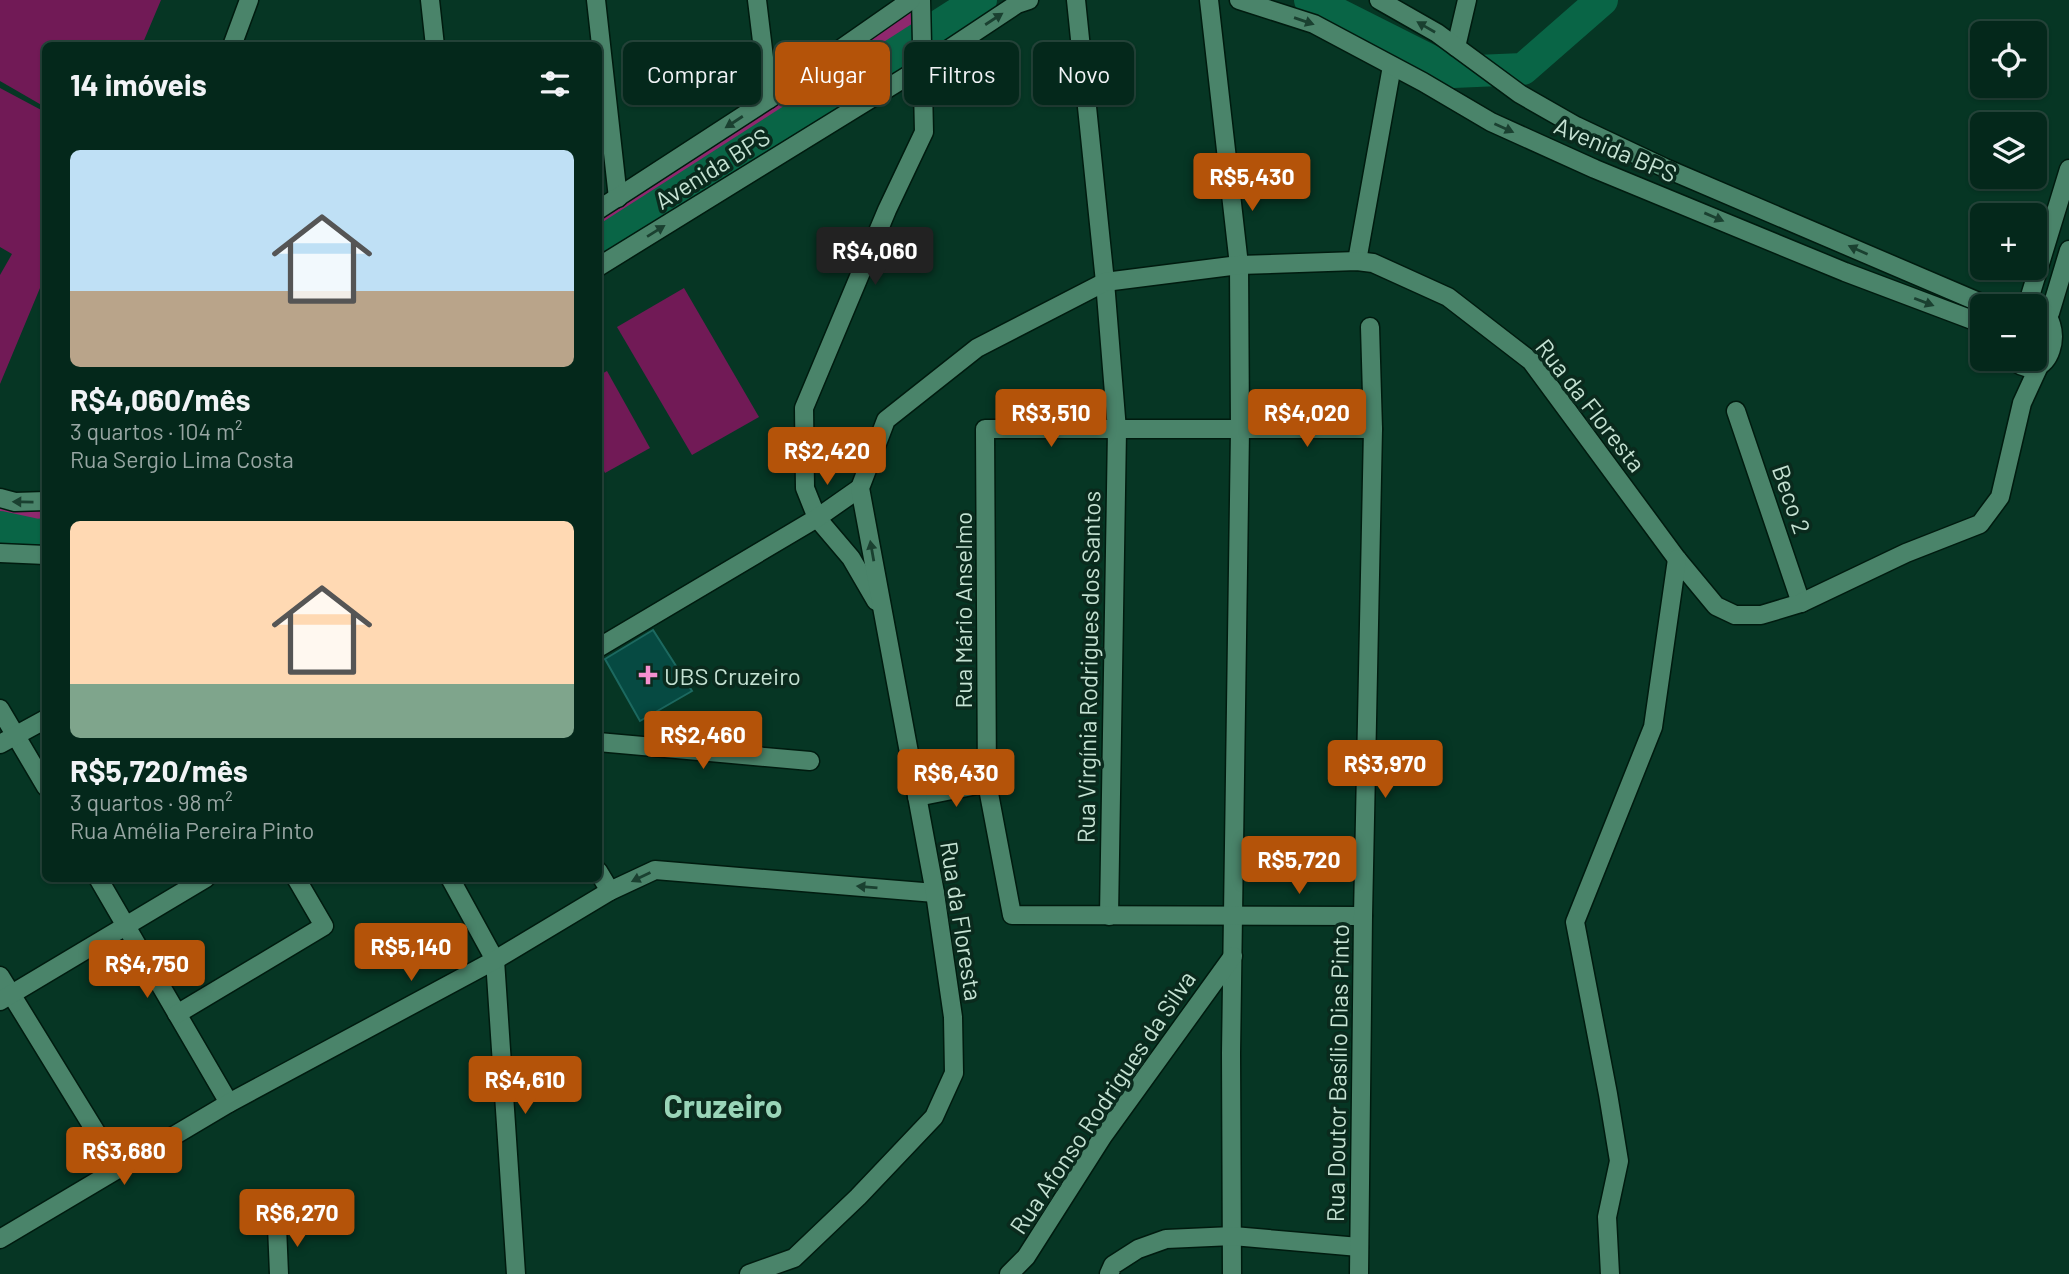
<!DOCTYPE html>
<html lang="pt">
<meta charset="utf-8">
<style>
:root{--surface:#04281b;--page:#123428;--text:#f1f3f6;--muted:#97a6a3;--line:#25443a;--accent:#b45309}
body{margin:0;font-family:Barlow,sans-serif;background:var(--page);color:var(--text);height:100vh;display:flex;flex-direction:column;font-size:26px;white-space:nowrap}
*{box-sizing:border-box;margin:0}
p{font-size:23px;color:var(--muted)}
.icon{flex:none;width:38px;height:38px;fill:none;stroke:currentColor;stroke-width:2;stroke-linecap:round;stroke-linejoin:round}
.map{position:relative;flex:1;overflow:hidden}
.side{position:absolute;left:42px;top:42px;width:560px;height:840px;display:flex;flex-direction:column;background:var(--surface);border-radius:10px;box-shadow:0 2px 5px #0004,0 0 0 2px var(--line)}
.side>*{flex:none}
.banner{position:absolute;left:623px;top:42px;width:665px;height:63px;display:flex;gap:14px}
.controls{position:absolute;left:1970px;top:21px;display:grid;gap:14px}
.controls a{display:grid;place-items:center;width:77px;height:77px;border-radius:10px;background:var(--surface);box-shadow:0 2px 5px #0004,0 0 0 2px var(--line);font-size:35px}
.price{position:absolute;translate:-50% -60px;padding:0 16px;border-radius:7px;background:var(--accent);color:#fff;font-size:23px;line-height:46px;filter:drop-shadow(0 2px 4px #0008)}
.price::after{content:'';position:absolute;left:50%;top:42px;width:21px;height:16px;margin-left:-10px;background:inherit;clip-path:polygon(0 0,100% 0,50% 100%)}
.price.active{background:#222;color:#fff}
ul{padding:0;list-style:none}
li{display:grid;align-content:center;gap:14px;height:371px;padding:0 28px}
li span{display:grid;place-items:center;height:217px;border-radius:10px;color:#555}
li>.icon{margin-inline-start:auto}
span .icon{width:126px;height:126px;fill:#fffc;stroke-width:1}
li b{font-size:30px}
h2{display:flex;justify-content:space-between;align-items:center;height:84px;padding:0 28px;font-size:30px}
.pill{padding:0 24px;border-radius:10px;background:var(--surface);box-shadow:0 2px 5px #0004,0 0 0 2px var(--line);font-size:24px;line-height:63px}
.pill.active{background:var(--accent);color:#fff}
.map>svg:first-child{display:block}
</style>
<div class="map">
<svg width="2069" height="1274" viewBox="0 0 2069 1274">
<rect width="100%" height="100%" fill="#063624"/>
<g fill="#711a56">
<path d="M0,0H161L142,45L46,46L45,107L0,81Z"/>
<path d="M0,88L45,112L46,191L43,195L45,193V276L0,384V275L12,254L0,247Z"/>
<path d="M684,288L759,417L692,455L617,327Z"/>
<path d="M607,371L650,448L605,473L599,461L598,376Z"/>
</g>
<g fill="#8f286e">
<path d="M912,10L910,65L599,258V215Z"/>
<path d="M0,501L45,504V540L36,541L0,536Z"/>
</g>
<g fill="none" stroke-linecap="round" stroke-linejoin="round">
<g stroke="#096546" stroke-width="32">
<path d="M1310,0L1453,72L1523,69L1602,0"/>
<path d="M598,244L957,14L981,0"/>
<path d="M0,527L37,535L46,534"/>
</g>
</g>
<path fill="#064a42" stroke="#1c6960" stroke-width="2" d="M653,630L692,691L640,721L605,659Z"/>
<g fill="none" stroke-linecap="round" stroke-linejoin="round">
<defs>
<g id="street">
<path d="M430,0L435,46"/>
<path d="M596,0L618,198"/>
<path d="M757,0L769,99"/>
<path d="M1076,0L1105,282L1117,430L1109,916"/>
<path d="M1209,0L1239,265L1240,430L1231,1053L1232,1274"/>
<path d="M232,46L249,0"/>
<path d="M1456,47L1467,0"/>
<path d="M1357,261L1392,66"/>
<path d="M2027,306L2069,169"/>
<path d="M2050,313L2069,250"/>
<path d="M1736,411L1801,603"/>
<path d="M876,601L851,558L817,518L805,488L804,408L887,210L924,132L921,0"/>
<path d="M598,648L817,518L860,488"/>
<path d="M0,709L46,787"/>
<path d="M598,742L810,761"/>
<path d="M0,744L46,719"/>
<path d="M917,797L987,783"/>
<path d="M598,871L610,891"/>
<path d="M98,878L229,1103"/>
<path d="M450,878L495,960L516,1274"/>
<path d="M1363,916L1012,915L987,783L985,429H1373"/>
<path d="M0,976L118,1168"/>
<path d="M0,1001L206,878"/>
<path d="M177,1014L324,926L296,878"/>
<path d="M277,1226L279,1274"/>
<path d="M0,1239L229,1103L495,960L610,891L655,870L935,893"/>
<path d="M749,1274L794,1258L858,1197L934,1117L954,1073L953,1017L935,893L860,488L886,420L977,348L1105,282L1239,265L1357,261L1373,263L1448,297L1531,361L1677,559L1716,606L1735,615H1761L1801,603L1906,553L1980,524L2000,497L2022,403L2039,366"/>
<path d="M1009,1274L1026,1257L1103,1136L1233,956"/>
<path d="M1109,1274L1113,1265L1138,1249L1166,1239L1233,1236L1359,1247"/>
<path d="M1359,1274L1363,916L1373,429L1370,327"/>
<path d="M1610,1274L1607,1217L1619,1161L1608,1094L1575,922L1653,727L1677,559"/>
</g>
<g id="secondary">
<path d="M1239,0L1314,24L1423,82L1491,122L1595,169L1845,272L1983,324"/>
<path d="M1379,0L1437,33L1520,94L1576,126L1665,168L1988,306"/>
<path d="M598,210L769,99L911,0"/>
<path d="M598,267L922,67L1017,4L1029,0"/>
<path d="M2011,359C2051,392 2069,319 2035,307"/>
<path d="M0,498L15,502L46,501"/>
<path d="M0,553L46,555"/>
</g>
</defs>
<use href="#street" stroke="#001b0f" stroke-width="21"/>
<use href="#secondary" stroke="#001b0f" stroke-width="21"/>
<use href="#street" stroke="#4a846a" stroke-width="18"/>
<use href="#secondary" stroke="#4a846a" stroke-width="18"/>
</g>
<defs><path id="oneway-solid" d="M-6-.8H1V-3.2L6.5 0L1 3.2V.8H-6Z" transform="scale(1.75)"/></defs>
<g fill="#1a4030">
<use href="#oneway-solid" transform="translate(994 19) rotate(-33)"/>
<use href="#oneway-solid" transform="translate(1304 21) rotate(19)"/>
<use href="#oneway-solid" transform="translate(1426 27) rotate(-150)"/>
<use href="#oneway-solid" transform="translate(734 122) rotate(147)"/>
<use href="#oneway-solid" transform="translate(1504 128) rotate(24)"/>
<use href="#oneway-solid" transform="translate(1714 217) rotate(23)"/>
<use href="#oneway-solid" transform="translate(656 231) rotate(-32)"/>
<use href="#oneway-solid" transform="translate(1858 250) rotate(-156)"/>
<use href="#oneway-solid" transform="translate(1924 302) rotate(21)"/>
<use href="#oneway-solid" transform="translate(23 502) rotate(-179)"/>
<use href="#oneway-solid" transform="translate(872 551) rotate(-100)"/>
<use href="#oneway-solid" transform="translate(641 877) rotate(154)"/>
<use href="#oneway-solid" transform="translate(867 887) rotate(-175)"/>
</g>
<path fill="#f690cf" stroke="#0a2a1d" stroke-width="2.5" d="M644.5 664.5h7v7h7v7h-7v7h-7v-7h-7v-7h7z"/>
<g text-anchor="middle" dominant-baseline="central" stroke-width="7" stroke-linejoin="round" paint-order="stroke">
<g font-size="24" fill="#c5e2d3" stroke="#0a2a1d">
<text transform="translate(1616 149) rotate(23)">Avenida BPS</text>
<text transform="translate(712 168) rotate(-32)">Avenida BPS</text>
<text transform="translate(1591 405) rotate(52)">Rua da Floresta</text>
<text transform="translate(1792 499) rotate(71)">Beco 2</text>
<text transform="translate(962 610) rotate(-90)">Rua Mário Anselmo</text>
<text transform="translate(1088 667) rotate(-89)">Rua Virgínia Rodrigues dos Santos</text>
<text transform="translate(962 921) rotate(81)">Rua da Floresta</text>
<text transform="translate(1337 1073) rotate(-89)">Rua Doutor Basílio Dias Pinto</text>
<text transform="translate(1102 1102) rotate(-56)">Rua Afonso Rodrigues da Silva</text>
</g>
<g font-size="24" fill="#c5e2d3" stroke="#0a2a1d" text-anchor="start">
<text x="664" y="675">UBS Cruzeiro</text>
</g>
<g font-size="32" font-weight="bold" fill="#99d5b8" stroke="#0a2a1d">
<text x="723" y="1105">Cruzeiro</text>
</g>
</g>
</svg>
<div class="controls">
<a><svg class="icon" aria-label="locate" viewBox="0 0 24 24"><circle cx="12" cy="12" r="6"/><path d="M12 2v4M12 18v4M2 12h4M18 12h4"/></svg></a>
<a><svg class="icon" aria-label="layers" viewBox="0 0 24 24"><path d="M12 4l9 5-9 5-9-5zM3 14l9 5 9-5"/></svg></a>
<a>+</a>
<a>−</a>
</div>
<b class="price" style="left:1252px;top:213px">R$5,430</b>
<b class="price active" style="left:875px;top:287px">R$4,060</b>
<b class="price" style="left:1051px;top:449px">R$3,510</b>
<b class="price" style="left:1307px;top:449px">R$4,020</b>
<b class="price" style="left:827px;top:487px">R$2,420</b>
<b class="price" style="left:703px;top:771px">R$2,460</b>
<b class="price" style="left:1385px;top:800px">R$3,970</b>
<b class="price" style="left:956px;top:809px">R$6,430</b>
<b class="price" style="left:1299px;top:896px">R$5,720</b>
<b class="price" style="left:411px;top:983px">R$5,140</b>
<b class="price" style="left:147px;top:1000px">R$4,750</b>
<b class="price" style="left:525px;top:1116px">R$4,610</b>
<b class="price" style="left:124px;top:1187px">R$3,680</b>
<b class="price" style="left:297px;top:1249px">R$6,270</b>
<div class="banner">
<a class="pill">Comprar</a>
<a class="pill active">Alugar</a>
<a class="pill">Filtros</a>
<a class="pill">Novo</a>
</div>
<section class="side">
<h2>14 imóveis<svg class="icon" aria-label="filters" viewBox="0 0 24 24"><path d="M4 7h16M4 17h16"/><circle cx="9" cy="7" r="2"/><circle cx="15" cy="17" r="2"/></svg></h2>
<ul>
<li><span style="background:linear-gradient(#bfe0f5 65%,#b9a48a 0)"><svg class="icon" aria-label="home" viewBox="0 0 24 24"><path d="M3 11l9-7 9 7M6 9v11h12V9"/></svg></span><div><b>R$4,060/mês</b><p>3 quartos · 104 m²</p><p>Rua Sergio Lima Costa</p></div></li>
<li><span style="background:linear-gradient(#ffd9b3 75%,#7fa58c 0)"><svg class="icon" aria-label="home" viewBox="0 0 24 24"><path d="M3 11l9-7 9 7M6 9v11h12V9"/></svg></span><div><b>R$5,720/mês</b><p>3 quartos · 98 m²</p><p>Rua Amélia Pereira Pinto</p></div></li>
</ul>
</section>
</div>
